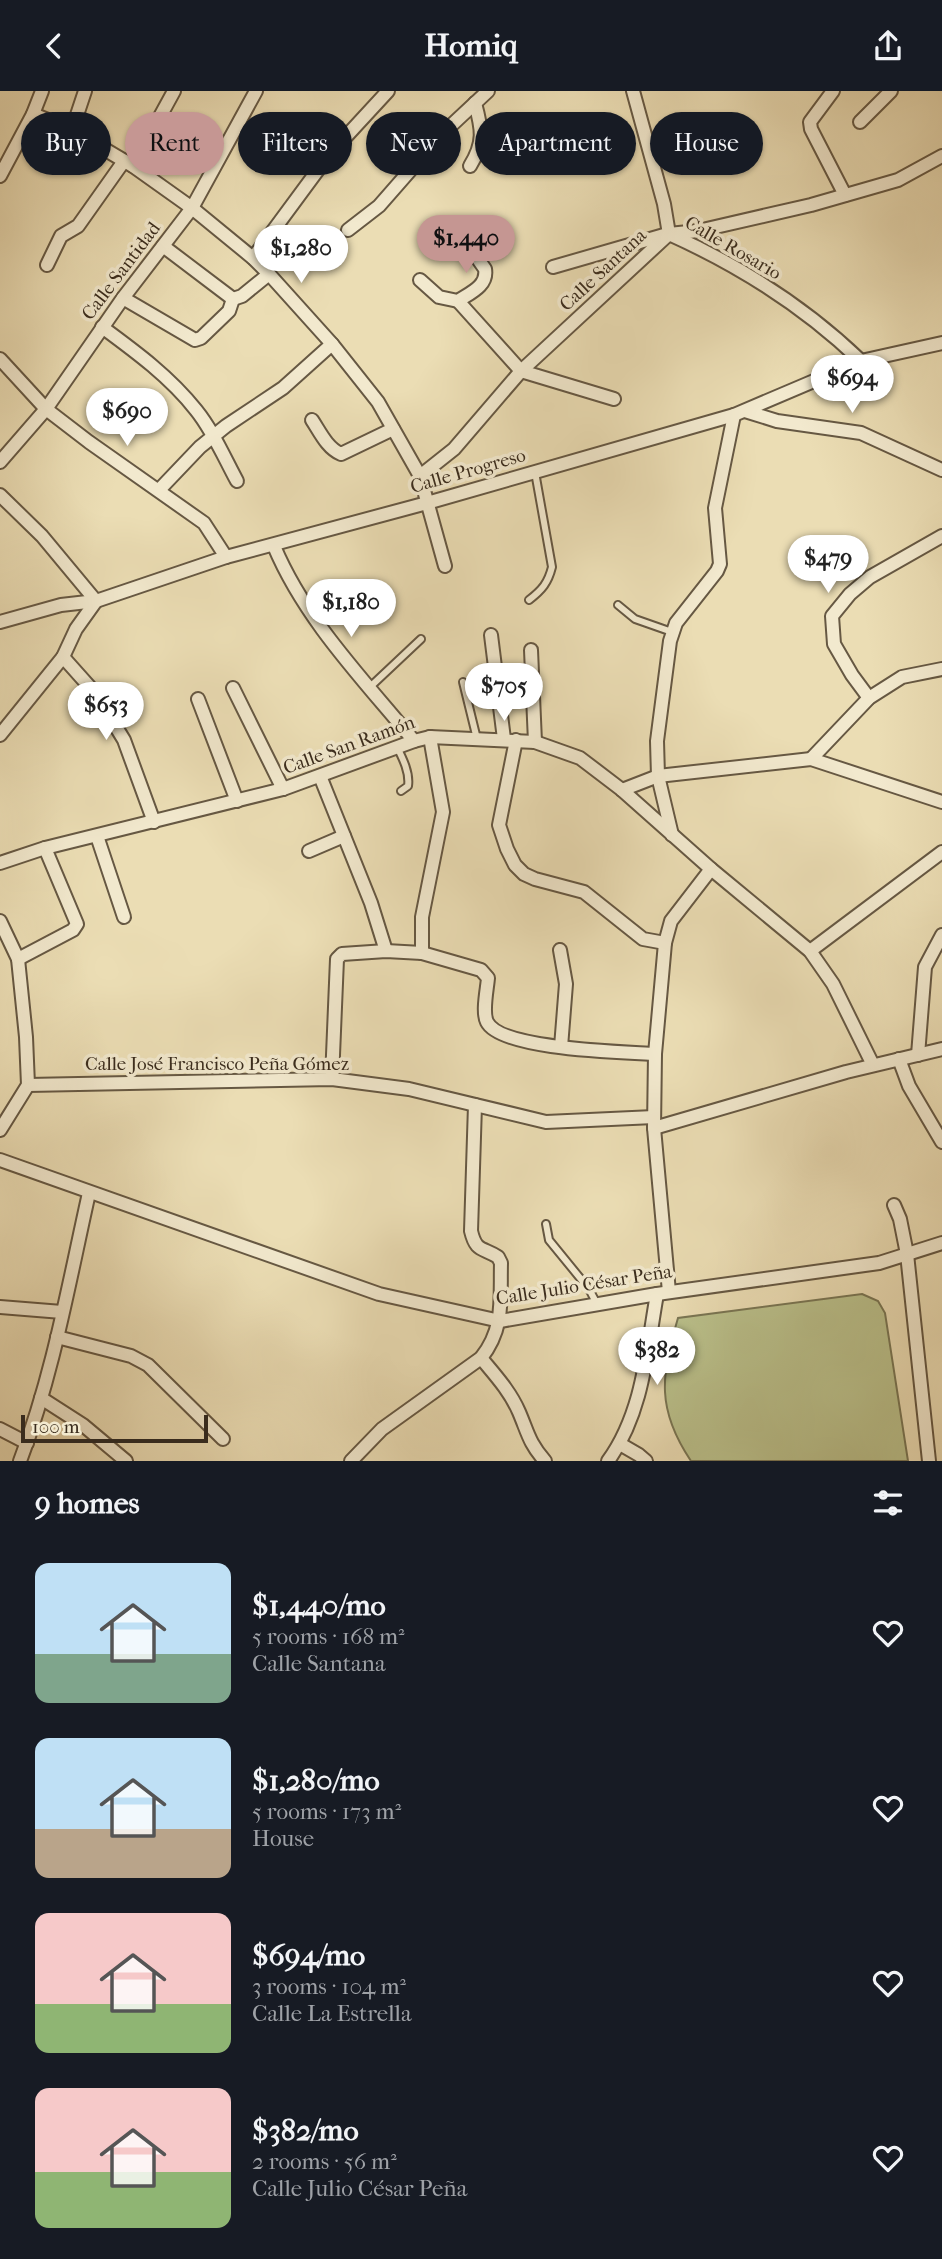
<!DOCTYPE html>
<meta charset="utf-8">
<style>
:root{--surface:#171b24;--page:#20242c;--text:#f1f3f6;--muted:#9ea1a6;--accent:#c59692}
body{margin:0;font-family:"IM FELL French Canon",serif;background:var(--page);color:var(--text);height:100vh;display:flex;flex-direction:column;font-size:26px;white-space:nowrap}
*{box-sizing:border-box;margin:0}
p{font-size:23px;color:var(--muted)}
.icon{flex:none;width:38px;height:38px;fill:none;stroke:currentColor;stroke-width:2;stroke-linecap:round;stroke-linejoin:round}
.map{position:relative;height:1370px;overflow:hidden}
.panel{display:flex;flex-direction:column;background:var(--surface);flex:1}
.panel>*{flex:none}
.guide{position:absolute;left:21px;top:21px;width:901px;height:63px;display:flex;gap:14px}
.scale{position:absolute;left:21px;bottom:18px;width:187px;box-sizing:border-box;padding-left:7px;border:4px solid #3a2c1d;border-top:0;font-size:19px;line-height:24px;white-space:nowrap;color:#3a2c1d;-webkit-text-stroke:5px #f2e9ce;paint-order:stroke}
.price{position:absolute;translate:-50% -60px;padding:0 16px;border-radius:24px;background:#fff;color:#222;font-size:23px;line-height:46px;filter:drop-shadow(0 2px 4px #0008)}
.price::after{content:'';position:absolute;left:50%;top:42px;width:21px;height:16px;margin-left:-10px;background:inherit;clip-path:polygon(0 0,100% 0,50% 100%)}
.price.current{background:var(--accent);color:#111}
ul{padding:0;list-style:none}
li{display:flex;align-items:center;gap:21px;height:175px;padding:0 35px}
li span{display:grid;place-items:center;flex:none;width:196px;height:140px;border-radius:14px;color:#555}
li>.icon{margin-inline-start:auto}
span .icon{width:84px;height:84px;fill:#fffc;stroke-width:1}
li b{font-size:30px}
h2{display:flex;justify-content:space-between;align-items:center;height:84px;padding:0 35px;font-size:30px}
.tag{padding:0 24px;border-radius:32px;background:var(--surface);box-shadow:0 2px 5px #0004;font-size:24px;line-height:63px}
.tag.current{background:var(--accent);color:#111}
header{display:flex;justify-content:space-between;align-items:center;height:91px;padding:0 35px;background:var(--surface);font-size:32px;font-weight:700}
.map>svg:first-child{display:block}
</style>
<header><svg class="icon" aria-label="back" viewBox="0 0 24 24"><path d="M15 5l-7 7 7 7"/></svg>Homiq<svg class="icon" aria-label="share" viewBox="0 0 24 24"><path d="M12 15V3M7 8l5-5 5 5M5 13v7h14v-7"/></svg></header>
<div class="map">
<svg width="942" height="1370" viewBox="0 0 942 1370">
<rect width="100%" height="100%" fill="#ebddb4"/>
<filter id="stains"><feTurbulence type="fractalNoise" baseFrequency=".00286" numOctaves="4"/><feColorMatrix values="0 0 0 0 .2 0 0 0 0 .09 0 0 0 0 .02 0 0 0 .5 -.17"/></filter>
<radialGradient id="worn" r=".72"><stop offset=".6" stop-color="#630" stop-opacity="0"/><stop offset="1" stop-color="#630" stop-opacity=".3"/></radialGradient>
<path fill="#bac08b" stroke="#7a7654" stroke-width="2" d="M862,1203L878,1210L885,1222L908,1370H691C656,1318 661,1285 678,1227Z"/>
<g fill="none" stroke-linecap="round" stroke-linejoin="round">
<defs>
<g id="service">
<path d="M529,509C542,499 548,492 552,476L535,381"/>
<path d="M618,514L635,528L672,541"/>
<path d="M463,591L477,648"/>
<path d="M370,596L421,548"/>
<path d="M397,656C403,668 410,682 408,695L401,700"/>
<path d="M546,1133L549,1149L589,1198L597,1213"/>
</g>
<g id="minor">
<path d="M633,0L664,113L669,143C738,174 806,217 861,270"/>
<path d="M833,0L810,31L811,38L845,104"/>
<path d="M33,23L72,39L133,75L192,117L253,167L269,183L332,253L378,311L420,385L445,475"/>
<path d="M860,31L891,0"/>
<path d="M72,39L85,0"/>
<path d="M133,75L174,0"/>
<path d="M470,75C485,51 482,38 475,12"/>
<path d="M0,85L33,23L42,0"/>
<path d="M348,139L379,115L442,43L488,0"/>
<path d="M163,155L233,208"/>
<path d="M253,167L329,64L388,0"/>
<path d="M47,174L61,145L78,135L124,70"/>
<path d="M553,176L664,144"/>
<path d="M420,189L439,206L458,210C470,202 488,195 485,178L459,141"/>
<path d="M123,207L195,249L201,247L229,220L233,208"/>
<path d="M233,208L242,205L269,183"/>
<path d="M458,210L521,280L614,308"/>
<path d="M102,236C136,261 170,286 196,319C213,340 224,366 237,390"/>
<path d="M0,268L46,318L89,351L204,432L226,466"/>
<path d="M745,320L777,330L861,342L942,379"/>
<path d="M312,329C320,341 327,357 341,363L393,338"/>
<path d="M0,371L46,318L123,207L192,117L256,0"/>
<path d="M420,385L454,358L521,280L669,143L698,140L811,114L898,89L942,65"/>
<path d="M159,399L200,356L226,335L283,297L332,253"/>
<path d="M0,404L42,445L96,510L76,538L63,566L0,644"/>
<path d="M274,455C305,529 363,588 414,650"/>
<path d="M0,531L61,514L96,510L226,466L427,412L734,324L861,270L942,252"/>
<path d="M491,544L504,648"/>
<path d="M531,559L535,651"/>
<path d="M63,566L96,603L124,649L154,731"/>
<path d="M233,597L283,698"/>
<path d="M869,607L852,584L834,553L832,525L850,503L870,486L942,445"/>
<path d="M198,608L237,710"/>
<path d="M516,649L499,734L507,758L515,774L524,783L535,788L584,801L643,848L665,852"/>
<path d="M811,668L869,607L902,586L942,578"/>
<path d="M320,685L371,812L386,860"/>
<path d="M622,699L658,685L811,668L942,711"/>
<path d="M672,744L658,685L657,650L670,550L676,532L717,480L720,473L715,417L734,324"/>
<path d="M97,745L124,826"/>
<path d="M309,760L344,745"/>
<path d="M0,772L45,757L283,698L414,650L430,646L535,651L580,667L622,699L711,778L810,860L833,893L873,974"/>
<path d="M0,830L18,868L26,946L28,994L0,1039"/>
<path d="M560,859L566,893L561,956"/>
<path d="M810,860L942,761"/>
<path d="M422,862V826L443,721L430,646"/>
<path d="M18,868L73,839L77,833L45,757"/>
<path d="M918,964L925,876L942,844"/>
<path d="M899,968L909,995L942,1051"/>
<path d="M332,988L337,868L342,863L386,860L422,862L481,879L488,887C487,899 482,921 487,931C501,959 624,961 655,963"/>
<path d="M28,994L332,988L409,998L546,1031L654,1026"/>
<path d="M654,1037L846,981L942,958"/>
<path d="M0,1069L379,1203L500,1230L657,1203L879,1172L942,1152"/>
<path d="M894,1114L900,1128L907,1163L929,1370"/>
<path d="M669,1201L654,1037L655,963L665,852L671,830L711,778"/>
<path d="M0,1216L62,1221"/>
<path d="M57,1246L131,1265L148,1274L223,1348"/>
<path d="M481,1267C495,1284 510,1300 519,1321C528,1342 529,1352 545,1370"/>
<path d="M41,1307L83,1334L126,1370"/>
<path d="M0,1338L27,1352"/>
<path d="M620,1353L639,1364L646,1370"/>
<path d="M20,1370C53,1284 69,1191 89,1102"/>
<path d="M351,1370L382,1338L481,1267C505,1237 500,1208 501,1172L498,1166C482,1156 476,1161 471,1140L475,1014"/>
<path d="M608,1370C643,1322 647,1259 657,1203"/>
</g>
</defs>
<use href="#service" stroke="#665843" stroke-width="10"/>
<use href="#minor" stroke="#665843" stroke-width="16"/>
<use href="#service" stroke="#f2e9ce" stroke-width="6"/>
<use href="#minor" stroke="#f2e9ce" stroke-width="12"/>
</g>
<g text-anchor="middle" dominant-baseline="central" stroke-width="7" stroke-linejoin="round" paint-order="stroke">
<g font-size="19" fill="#3a2c1d" stroke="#f2e9ce">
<text transform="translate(733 157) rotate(30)">Calle Rosario</text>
<text transform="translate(603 179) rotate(-43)">Calle Santana</text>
<text transform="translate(121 180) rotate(-53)">Calle Santidad</text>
<text transform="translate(468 380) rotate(-16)">Calle Progreso</text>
<text transform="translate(349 654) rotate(-20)">Calle San Ramón</text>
<text x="217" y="973">Calle José Francisco Peña Gómez</text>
<text transform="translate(584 1194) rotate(-9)">Calle Julio César Peña</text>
</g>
</g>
<rect width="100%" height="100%" filter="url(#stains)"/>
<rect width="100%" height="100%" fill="url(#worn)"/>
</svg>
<div class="scale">100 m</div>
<b class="price current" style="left:466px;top:184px">$1,440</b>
<b class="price" style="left:301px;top:194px">$1,280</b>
<b class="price" style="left:852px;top:324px">$694</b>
<b class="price" style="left:127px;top:357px">$690</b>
<b class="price" style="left:828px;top:504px">$479</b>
<b class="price" style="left:351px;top:548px">$1,180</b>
<b class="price" style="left:504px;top:632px">$705</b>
<b class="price" style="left:106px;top:651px">$653</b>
<b class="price" style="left:657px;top:1296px">$382</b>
<div class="guide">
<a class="tag">Buy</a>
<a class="tag current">Rent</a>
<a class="tag">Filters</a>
<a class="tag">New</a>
<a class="tag">Apartment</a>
<a class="tag">House</a>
</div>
</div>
<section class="panel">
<h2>9 homes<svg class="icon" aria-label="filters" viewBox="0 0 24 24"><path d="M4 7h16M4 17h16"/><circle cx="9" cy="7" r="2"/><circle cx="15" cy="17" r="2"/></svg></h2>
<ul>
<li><span style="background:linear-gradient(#bfe0f5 65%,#7fa58c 0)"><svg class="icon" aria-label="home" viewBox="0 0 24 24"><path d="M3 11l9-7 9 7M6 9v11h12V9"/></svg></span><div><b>$1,440/mo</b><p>5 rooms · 168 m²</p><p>Calle Santana</p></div><svg class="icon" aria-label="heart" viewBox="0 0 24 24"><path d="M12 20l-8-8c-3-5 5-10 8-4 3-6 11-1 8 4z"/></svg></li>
<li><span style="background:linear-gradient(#bfe0f5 65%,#b9a48a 0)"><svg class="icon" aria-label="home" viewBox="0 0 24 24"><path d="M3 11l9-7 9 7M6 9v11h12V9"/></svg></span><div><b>$1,280/mo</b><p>5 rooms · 173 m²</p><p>House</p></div><svg class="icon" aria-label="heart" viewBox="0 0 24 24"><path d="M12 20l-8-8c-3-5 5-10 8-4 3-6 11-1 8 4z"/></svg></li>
<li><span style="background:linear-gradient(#f6c9c9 65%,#8fb573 0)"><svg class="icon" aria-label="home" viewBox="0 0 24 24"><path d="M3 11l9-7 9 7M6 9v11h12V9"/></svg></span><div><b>$694/mo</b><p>3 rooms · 104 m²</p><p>Calle La Estrella</p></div><svg class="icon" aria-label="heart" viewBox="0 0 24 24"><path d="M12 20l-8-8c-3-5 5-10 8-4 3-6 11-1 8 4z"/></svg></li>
<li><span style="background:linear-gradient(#f6c9c9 60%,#8fb573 0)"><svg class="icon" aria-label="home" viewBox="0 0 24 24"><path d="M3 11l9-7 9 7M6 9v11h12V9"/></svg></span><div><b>$382/mo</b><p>2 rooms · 56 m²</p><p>Calle Julio César Peña</p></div><svg class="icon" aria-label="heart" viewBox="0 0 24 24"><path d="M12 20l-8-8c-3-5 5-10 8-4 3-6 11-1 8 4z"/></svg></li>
</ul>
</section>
